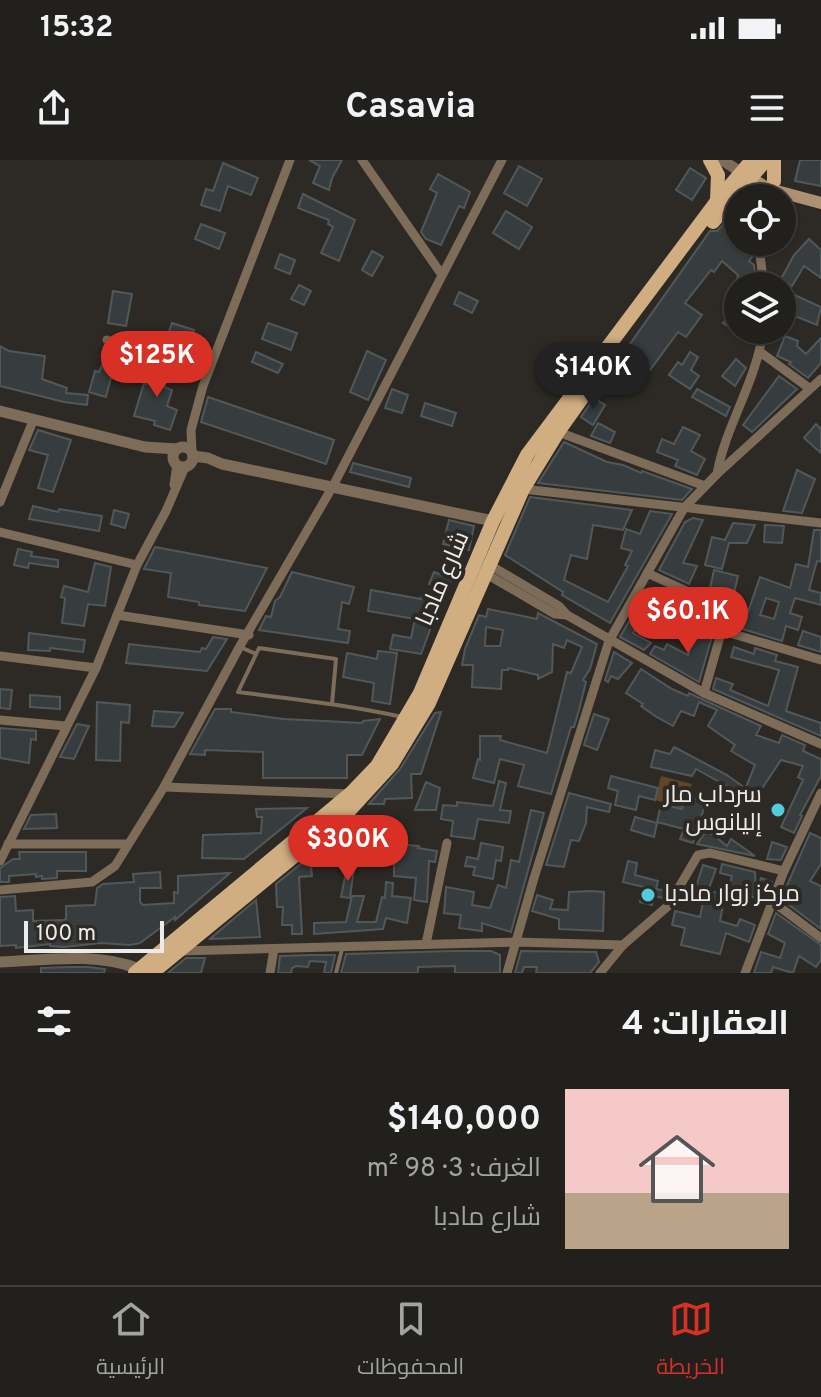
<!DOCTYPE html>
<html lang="ar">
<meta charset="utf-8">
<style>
:root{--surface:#22201c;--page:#2a2825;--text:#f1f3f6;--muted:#a2a3a3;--line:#3f3e3b;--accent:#d93025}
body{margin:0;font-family:Overpass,Cairo,sans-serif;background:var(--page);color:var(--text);direction:rtl;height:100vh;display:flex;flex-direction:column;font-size:30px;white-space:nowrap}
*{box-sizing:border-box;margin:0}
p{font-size:26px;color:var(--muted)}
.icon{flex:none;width:44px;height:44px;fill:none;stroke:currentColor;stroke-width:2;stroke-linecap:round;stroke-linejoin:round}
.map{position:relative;height:813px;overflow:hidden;direction:ltr}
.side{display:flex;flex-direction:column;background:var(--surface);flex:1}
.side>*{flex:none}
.fabs{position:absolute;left:724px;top:24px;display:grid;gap:16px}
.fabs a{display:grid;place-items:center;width:72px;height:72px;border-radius:50%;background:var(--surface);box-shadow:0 2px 6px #0004,0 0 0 2px var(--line);font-size:40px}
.scale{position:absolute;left:24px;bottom:20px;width:140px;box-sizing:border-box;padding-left:8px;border:4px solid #edebe8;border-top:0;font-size:22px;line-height:28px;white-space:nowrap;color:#edebe8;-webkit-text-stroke:6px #2d2a26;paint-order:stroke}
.price{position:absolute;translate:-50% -68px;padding:0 18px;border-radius:28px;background:var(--accent);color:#fff;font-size:26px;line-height:52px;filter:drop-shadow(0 2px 4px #0008)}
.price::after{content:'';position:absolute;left:50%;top:48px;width:24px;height:18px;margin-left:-12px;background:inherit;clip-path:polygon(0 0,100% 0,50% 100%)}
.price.current{background:#222;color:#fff}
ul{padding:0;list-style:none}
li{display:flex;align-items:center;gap:24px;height:200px;padding:0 32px}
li+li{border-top:2px solid var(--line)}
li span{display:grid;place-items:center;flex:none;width:224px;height:160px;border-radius:0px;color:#555}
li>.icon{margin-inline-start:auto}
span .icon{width:96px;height:96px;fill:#fffc;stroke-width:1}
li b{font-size:34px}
h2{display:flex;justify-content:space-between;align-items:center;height:96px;padding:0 32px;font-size:34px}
.status{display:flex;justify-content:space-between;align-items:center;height:56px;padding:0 40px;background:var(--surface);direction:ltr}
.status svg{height:22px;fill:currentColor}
header{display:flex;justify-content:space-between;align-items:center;height:104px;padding:0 32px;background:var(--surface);font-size:36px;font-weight:700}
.dock{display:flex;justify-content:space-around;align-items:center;height:112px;border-top:2px solid var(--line);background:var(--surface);font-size:22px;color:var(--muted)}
.dock a{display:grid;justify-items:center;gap:4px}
.dock .current{color:var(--accent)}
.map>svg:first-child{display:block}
</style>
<div class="status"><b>15:32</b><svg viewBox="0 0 49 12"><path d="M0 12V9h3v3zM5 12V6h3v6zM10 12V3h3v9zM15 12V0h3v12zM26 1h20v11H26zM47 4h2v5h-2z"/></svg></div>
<header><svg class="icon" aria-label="menu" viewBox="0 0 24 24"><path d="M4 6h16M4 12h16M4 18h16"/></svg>Casavia<svg class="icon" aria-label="share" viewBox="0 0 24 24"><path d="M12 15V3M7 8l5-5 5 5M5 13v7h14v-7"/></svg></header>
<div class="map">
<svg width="821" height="813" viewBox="0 0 821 813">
<rect width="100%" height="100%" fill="#2d2a26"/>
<path fill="#604627" d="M661,616L692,624L682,648L655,640Z"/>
<g fill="#373d3f" stroke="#515859" stroke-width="2" fill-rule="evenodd">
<path d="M309,0H342L332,18L329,30L313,23L320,6Z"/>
<path d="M800,0H821V26L795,21Z"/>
<path d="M223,3L258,18L251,35L228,26L220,51L201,45L206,29L213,31Z"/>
<path d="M519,6L542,19L527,46L504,33Z"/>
<path d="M690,8L706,18L692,40L676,30Z"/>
<path d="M438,14L470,32L464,48L459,46L441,85L426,79L421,72L437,33L430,29Z"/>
<path d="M303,34L355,60L339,101L321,93L333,67L328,64L329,60L298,48Z"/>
<path d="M506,51L532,67L519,89L493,73Z"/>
<path d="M201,64L225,73L219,89L195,79Z"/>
<path d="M724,64L738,75V82L752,97L749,101L754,105L756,122L753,126H735L738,115L722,101L714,112L711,110L685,143L702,155L686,177L678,172L650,210L625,191L710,71H717Z"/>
<path d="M809,79L821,90V118L804,106L792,126L781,119L794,95Z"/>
<path d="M372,91L383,97L372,116L362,110Z"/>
<path d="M280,94L295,100L290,114L275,108Z"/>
<path d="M299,125L311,131L304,145L291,139Z"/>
<path d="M113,131L132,134L126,166L108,163Z"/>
<path d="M459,132L478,141L472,153L454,144Z"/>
<path d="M788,132L821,147L817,165L795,156L789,170L782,167V146Z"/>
<path d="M738,146V170H753L750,181L723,163Z"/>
<path d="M172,163L194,170L187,192L165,184Z"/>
<path d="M268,163L297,173L291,190L262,179Z"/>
<path d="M785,176L798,181L797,186L806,194L821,178V203L808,218L789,204L791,202L777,196Z"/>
<path d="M0,186L9,191L45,196L42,219L67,228L66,233L88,235L87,245L64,242L0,226Z"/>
<path d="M109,189L124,193L118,207L114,206L106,237L89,232L95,211L99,212Z"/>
<path d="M367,191L386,200L368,240L350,232Z"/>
<path d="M256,192L283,204L278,213L252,202Z"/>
<path d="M690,192L698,197L691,210L699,216L690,229L669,215L678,202L682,205Z"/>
<path d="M736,199L746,208L735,226L722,216Z"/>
<path d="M156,203L172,208L164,227L172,230L167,246L177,250L170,270L154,265L155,261L134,256L144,223L147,224Z"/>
<path d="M779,216L797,229L752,272L743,265Z"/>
<path d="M392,229L408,235L402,253L385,248Z"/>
<path d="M697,229L730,247L726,256L692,237Z"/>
<path d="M208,237L334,280L326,304L201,262Z"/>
<path d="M594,238L605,245L593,265L581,257Z"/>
<path d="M425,243L456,253L452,266L421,256Z"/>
<path d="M598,263L615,272L610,283L591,276Z"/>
<path d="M816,264L821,269V293L804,278Z"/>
<path d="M683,267L700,275L691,291L705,299L697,315L675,306L678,300L657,292L662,279L674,284Z"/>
<path d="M38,270L71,280L53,332L38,328L48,295L29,290Z"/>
<path d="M564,282L607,302L623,305L641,313L642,311L692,329L682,340L538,323Z"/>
<path d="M353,303L411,318L409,327L350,312Z"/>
<path d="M797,310L815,319L802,353L783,351Z"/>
<path d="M530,337L632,350L623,370L593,365L587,399L571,395L564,420L608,442L628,406L625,405L632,391L621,388L626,369L640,374L650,351L672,354L610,463L562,435L563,432L505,395Z"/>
<path d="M33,346L58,352L59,349L102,356L99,371L29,359Z"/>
<path d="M114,350L129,354L125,368L111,364Z"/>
<path d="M693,358L703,360L683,403L697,406L689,424L659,410L685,362Z"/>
<path d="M449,360L474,366L469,390L443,384Z"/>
<path d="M733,363L755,365L747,383H729L722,409L705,405L712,377L725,380Z"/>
<path d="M765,365L784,366L782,383L764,382Z"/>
<path d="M814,370H821V402L817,401L809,430L821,433V445L795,438L790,453L802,457L798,470L786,466L782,481L739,468L744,451L748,452L760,417L790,428L796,404L808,407ZM766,438L779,442L774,459L760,455Z"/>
<path d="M155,387L267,408L245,451L199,445V442L168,437L171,413L144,409Z"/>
<path d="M18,389L32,392L31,396L58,400V407L29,403L28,408L14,405Z"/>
<path d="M95,403L111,407L105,446L88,444L84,466L62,463L65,438L61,437L64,426L88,432Z"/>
<path d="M714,410L738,416L732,442L709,433Z"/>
<path d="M292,412L354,427L349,444L342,442L338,469L350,471L348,483L259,470L266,456L271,457L275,441L280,437Z"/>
<path d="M434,412L452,419L447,431L429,424Z"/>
<path d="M371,430L421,439V437L440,443L421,494L390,489L393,475L411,478L415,459L368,451Z"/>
<path d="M645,433L652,437L633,473L651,483L644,490L620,477Z"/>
<path d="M488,449L537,459L538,453L597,484L590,509L583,520L586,522L579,550L574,567H571L551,634L518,626L524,605L500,599L494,623L473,618L478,599L480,600V576H501L500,580L547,593L567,512L571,513L582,487L567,480L564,488L553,484L552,512L538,519V515L508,508V510H502L501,529L472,527L473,505H462L465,489L479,455L486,457ZM486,467L503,470L500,486H485Z"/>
<path d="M696,468L713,473L699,522L650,494L655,486L664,490L667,484L688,495Z"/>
<path d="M803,471L821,477V492L798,485Z"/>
<path d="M29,473L85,480L83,492L50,488V491L28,490Z"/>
<path d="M213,477L227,479L207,511L126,503L129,484L200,492L202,488L206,489Z"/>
<path d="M734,487L754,494L755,488L777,495L775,501L798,507L786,551L821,563V576L713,529L716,518L733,524L730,530L768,546L779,510L731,497Z"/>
<path d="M378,491L397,493L390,544L372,541L374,523L343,517L347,493L377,499Z"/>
<path d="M614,492L632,503L618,519L611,516L608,522L605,520Z"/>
<path d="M641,509L672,529L688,536L689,533L761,566L756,575L779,583L782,575L805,585L803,591L821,599V616L800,655L802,656L794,673L781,667L803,620L798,617L803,606L781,600L757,636L746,627L755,605L731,591L735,585L708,566L717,550L699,542L694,556L681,551L673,566L655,556L641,546L643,544L626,533Z"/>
<path d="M0,529L12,530L10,549L0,548Z"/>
<path d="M30,535L60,537V549L30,547Z"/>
<path d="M97,542L130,545L129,563L121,562L120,601L96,600Z"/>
<path d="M215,549H231V552L283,559L325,561L362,563L363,561L380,559L362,595H347V618H263V592L205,590V595L190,594Z"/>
<path d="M154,551L183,553L174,567L152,566Z"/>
<path d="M441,552L421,614H411L412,638L385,639L384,644H369L400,609L435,553Z"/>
<path d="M594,554L609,559L597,590L584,585Z"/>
<path d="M77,564L89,566L74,599L60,597Z"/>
<path d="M0,568L36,571V580L31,579L29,603L0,598Z"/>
<path d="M674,587L727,615L745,628L741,634L696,609L692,616L651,607L655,590L670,594Z"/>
<path d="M611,616L658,628L655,640L639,636L636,650L615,645L618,631L608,628Z"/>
<path d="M499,621L506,623L500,650L511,651L509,663L478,659L474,679L451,676L453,661L441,659L443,645L457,646V642L493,646Z"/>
<path d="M426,622L440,628L436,650H415Z"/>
<path d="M569,633L611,644L609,652L587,647L586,663L579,681L571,680L564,707L546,705Z"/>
<path d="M686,636L706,642L693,683L680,679L684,669L657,662L661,644L682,649Z"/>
<path d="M307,648L244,699L202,698L203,675L261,673L262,657H257L256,649Z"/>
<path d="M531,650L544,653L511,772L482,763V771L459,768L461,755L444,753L446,727L474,732L472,745L490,748L498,725L506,728L511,700L519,702Z"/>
<path d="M56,654L57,668L24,669L31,655Z"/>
<path d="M635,657L657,663L654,677L631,670Z"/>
<path d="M707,670L727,686L731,679L755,696L697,684Z"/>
<path d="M810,673L821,678V704L810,721L821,726V769L781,739Z"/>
<path d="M338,674H350V682L336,683V691L316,692V697H310L312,716L299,717L302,774H292V765H282L283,747H277L276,724Z"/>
<path d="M772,682L787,687L781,700L767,699Z"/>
<path d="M481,683L503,687L501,701L496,700L493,719L473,715L475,707L465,706L467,697L478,699Z"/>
<path d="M395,684L419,686L418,688L437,691L435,702L429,701L427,742L414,740L416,718L394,716V698L375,694L393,691Z"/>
<path d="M19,692H86V711H57V718L42,719V716L36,717V714L9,716V722H0V708L13,699H20Z"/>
<path d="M628,701L637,703L635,715L658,721L656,729L667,731L664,738L654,736L652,745L640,742L644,727L623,722Z"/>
<path d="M722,704L755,712L756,734L761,718L772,722L764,740L728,730L732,716L720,713Z"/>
<path d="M703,705L716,709L708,731L725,734L720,761L737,766L740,759L755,765L749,782L726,773L720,794L681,785L685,768L672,765L675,751L700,757L703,742L692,739Z"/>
<path d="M347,707L354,708L350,738L341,737Z"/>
<path d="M160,712L161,728H140V742L143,745L174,743V732L178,733V716L230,713L175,760V757L140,783L130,785L101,783L64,787L50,786V784L16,788V785L0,786V737L15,736L16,751L33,750V761L61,760L62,763L63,760L66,759V746L95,745L97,728L103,724L134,722L133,714Z"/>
<path d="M386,722L393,723L392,736L411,738L407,763L386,758L383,769L314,774V763L346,762L352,736H364L357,762H376L382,737L385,738Z"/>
<path d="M591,731L604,732L603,771L559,769V759L532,751L537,735L553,740L550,749L568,750L569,732Z"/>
<path d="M256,740L260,777L210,779L211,778Z"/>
<path d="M776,753L821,785V800L816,807L799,796L793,813L773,807L771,813H754L761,792L780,798L785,783L768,774Z"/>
<path d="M452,791H491L500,795V813H455V806L418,807V813H341L346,794Z"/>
<path d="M521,791L596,792L599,802L590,813H536L537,807H524L522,813H515Z"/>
<path d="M312,795H335L331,813H324L326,802L310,801L308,807L296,806L292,808L291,813H278L280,796Z"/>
<path d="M186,798H205L201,813H168Z"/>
<path d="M71,807H88L105,809L104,813H41V808Z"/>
</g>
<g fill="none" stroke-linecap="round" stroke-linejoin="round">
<g stroke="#7d6c57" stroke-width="4">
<path d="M240,487L256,494"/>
<path d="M332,544L336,499L259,488L238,532C293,539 348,545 402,557"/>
<path d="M336,813L342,789"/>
</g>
<g stroke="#7d6c57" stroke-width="9">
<path d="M362,0L442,115"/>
<path d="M722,51L738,68"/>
<path d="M752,82L760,95L764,126"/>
<path d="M107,180L208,211"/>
<path d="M760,192L809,228"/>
<path d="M558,272L705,326"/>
<path d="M192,292L191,270L203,226L290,0"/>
<path d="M717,314C726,264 757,221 763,170"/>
<path d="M174,325L177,305"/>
<path d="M523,329L821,363"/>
<path d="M0,342L33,261"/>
<path d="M0,372L137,405"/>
<path d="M488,404L559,446L567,455L704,533L821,584"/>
<path d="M483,412L555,454L567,455"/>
<path d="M647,413L724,448L727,452L704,533"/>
<path d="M117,455L249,475"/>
<path d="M723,471L821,500"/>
<path d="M0,496L96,508"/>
<path d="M0,560L66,566"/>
<path d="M164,627L350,634"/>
<path d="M8,684H128"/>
<path d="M0,701L96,508L137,405L166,351L185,307"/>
<path d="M0,730L92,722L115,706L164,627L240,486L333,326L502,0"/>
<path d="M773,742L821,778"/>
<path d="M426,784L447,683"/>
<path d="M179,791L516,782L623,785"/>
<path d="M270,813L274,789"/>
<path d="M507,813L534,718L609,481L684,348L717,314L821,219"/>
<path d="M600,813L623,785L668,746L698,695L710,693L784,711"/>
<path d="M745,813L784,711L821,633"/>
</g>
<g stroke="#7d6c57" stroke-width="11">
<path d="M722,0L742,13"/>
<path d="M0,251L145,287L177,289"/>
<circle cx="183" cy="297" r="10"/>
<path d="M193,296L208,298L222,304L493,361"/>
<path d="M0,802C45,800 97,792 139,809"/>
</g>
<path stroke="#ad9170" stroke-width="12" d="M742,13L769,29L821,43"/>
<g stroke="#d1ad82" stroke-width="14">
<path d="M710,0L718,15L717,41"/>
<path d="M774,0V21"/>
<path d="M734,35L769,29"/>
<path d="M713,62L766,0"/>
<path d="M135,813L350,634L377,606L420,533L493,361L527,295L717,41L752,0"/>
<path d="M152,813L348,652L392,604L429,543L523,329L558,272L600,213"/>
</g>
</g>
<g fill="#53cbdb" stroke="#2d2a26" stroke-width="3">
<circle cx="778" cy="650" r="8"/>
<circle cx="648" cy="735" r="8"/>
</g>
<g text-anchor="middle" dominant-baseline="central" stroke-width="8" stroke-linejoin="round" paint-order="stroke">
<g font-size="24" fill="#edebe8" stroke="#2d2a26">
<text transform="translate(444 419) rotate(-67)">شارع مادبا</text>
</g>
<g font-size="24" fill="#edebe8" stroke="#2d2a26" text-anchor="end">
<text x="762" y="636">سرداب مار<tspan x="762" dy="28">إليانوس</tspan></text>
<text x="664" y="735" text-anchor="start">مركز زوار مادبا</text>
</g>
</g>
</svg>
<div class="fabs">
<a><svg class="icon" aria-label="locate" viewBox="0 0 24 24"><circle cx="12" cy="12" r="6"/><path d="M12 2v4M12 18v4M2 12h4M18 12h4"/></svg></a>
<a><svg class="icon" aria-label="layers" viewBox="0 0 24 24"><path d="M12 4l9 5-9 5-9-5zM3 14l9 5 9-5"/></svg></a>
</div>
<div class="scale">100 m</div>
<b class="price" style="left:157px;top:239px">$125K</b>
<b class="price current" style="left:593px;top:251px">$140K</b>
<b class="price" style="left:688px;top:495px">$60.1K</b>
<b class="price" style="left:348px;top:723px">$300K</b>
</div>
<section class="side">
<h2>العقارات: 4<svg class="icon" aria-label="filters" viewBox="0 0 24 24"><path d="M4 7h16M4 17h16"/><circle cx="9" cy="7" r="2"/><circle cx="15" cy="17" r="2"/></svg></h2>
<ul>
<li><span style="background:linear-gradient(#f6c9c9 65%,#b9a48a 0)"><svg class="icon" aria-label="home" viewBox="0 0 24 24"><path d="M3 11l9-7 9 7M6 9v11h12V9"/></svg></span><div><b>$140,000</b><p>الغرف: 3 · 98 m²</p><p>شارع مادبا</p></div></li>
</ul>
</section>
<nav class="dock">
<a class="current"><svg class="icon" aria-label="map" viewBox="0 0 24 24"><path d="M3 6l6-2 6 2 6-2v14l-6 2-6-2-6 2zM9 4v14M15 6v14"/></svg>الخريطة</a>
<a><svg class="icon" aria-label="saved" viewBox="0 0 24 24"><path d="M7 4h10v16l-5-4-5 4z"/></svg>المحفوظات</a>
<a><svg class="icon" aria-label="home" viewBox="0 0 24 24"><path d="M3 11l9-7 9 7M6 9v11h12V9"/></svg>الرئيسية</a>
</nav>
